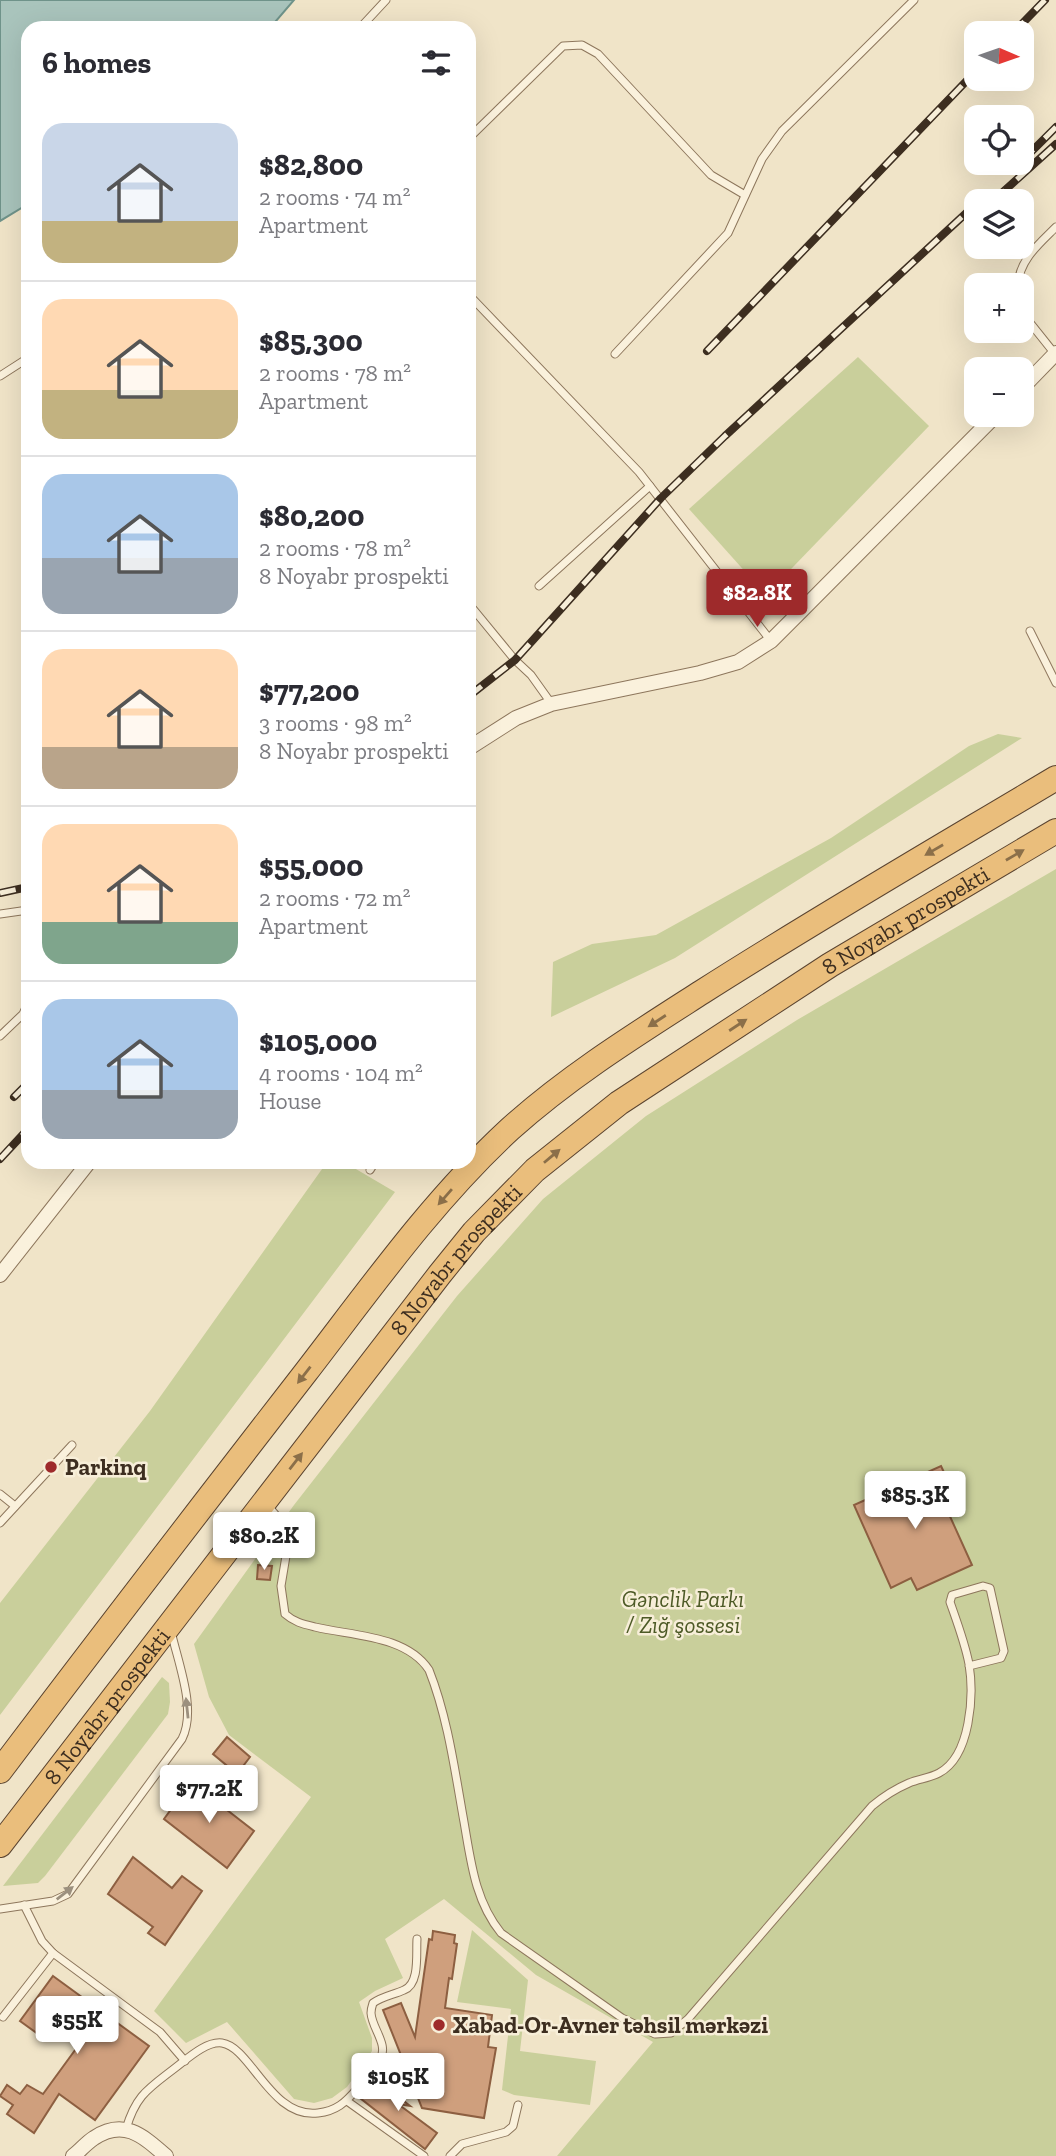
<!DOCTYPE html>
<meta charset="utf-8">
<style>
:root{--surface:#fff;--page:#f7f7f7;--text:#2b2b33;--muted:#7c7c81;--line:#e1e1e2;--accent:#9e2a2b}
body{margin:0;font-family:"Zilla Slab",serif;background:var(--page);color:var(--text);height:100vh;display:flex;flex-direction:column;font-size:26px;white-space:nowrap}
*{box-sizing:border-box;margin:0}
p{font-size:23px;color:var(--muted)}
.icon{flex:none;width:38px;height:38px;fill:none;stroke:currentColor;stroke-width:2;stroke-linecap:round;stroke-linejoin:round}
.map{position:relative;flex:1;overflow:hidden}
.sheet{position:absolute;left:21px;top:21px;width:455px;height:1148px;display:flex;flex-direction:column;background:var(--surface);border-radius:21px;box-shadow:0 7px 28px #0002}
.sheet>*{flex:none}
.needle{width:46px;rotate:92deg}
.buttons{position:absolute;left:964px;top:21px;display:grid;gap:14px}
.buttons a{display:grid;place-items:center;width:70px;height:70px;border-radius:14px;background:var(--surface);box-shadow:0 7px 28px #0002;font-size:35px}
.price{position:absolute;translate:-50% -60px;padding:0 16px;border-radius:7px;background:#fff;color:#222;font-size:23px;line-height:46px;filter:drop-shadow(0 2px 4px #0008)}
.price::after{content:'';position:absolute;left:50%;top:42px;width:21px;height:16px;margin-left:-10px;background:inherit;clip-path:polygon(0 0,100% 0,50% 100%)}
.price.active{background:var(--accent);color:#fff}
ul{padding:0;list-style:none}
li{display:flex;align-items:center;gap:21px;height:175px;padding:0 21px}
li+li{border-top:2px solid var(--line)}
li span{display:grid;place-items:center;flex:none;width:196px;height:140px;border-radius:21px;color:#555}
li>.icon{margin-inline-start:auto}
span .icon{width:84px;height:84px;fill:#fffc;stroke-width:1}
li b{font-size:30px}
h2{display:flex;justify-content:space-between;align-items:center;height:84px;padding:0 21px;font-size:30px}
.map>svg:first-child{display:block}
</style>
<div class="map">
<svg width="1056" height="2156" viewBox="0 0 1056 2156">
<rect width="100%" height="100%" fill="#f0e4c8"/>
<g fill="#c9cf9b">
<path d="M858,357L929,426L766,595L689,509Z"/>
<path d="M998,734L1022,738L675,958L551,1017L553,962L592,944L656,935L831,838L969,746Z"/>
<path d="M1056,869V2156H557L653,2042L536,1975L444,1899L385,1939L403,1978L375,1991L359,2002L372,2038V2051L347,2087L332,2098L314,2103L294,2099L227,2022L186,2043L154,2011L311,1797L229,1735L209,1697L194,1644L294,1505L457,1296L543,1199L646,1116L797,1020Z"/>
<path d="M327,1162H344L395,1192L0,1715V1603L150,1411Z"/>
<path d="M162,1677L169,1683L170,1702L168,1714L45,1876L38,1883L3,1886Z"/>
<path d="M472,1930L528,1980L520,2051L596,2061L590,2105L514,2095L502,2090L511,2009L457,2002Z"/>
</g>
<path fill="#a9c4bc" stroke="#6f938a" stroke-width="2" d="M0,0H294L270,28H28V204L0,221Z"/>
<g fill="#cf9f7d" stroke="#8d5f41" stroke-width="2">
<path d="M941,1466L955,1496L943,1501L972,1565L917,1590L911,1578L891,1588L854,1505Z"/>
<path d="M258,1565L272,1566L270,1580L257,1579Z"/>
<path d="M227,1737L250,1757L237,1774L213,1754Z"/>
<path d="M191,1782L254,1831L227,1868L164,1819Z"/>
<path d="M133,1857L172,1888L182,1876L202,1891L165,1945L148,1933L153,1927L108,1894Z"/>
<path d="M433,1931L455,1935L454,1943L457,1944L452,1979L449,1978L445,2008L492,2015L488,2047L496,2048L484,2118L422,2108L383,2010L401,2003L415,2037L429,1939L432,1940Z"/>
<path d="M53,1976L149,2046L95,2120L59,2094L34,2133L7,2114L13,2105L0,2096L7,2085L20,2094L27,2085L43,2094L78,2046L46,2023L38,2034L20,2021Z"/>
<path d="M376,2079L410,2106L398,2104L437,2133L425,2149L360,2098Z"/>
</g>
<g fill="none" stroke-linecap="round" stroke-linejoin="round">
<defs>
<g id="service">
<path d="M360,28L386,0"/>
<path d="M469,138L563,46L582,45L598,54L711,175L745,195"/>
<path d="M1018,285C1019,260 1040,243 1056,227"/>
<path d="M469,295L639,472L771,641"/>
<path d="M1022,308L1027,319L1055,354"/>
<path d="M615,354L728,233L762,159L782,131L914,0"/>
<path d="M0,376L28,358"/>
<path d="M539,586L650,486"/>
<path d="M469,604L515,660L531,675L551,703"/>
<path d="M1030,631L1056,683"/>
<path d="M0,914L28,910"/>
<path d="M0,1036L23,1014L28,1003"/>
<path d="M370,1170L375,1162"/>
<path d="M0,1494L15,1506"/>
<path d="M268,1506L287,1528L289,1538L281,1586L285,1614C294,1622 303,1624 315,1627C352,1636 406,1635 429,1670C448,1718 455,1772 464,1822C471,1862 475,1901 501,1933L622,2018L655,2034L671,2033L688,2019L872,1806C884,1796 895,1789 909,1783C918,1779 930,1778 939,1773C971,1756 974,1695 969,1664C965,1643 957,1622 950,1602L952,1595L983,1586L990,1588L1004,1651L1001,1658L969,1666"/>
<path d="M0,1523L72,1445"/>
<path d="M24,1905L42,1941L53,1953L160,2032L185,2061"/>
<path d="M0,1909L53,1901L68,1894L182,1739C197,1709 178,1663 171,1631"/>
<path d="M3,2017L53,1953"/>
<path d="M347,2101L424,2156"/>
<path d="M126,2129C136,2095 148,2089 175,2068C187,2059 206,2041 222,2043C251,2047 271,2119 318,2113C336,2111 345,2103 357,2089C364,2080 375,2070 380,2060C389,2044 372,2029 371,2013C371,2010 372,2006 373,2003C383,1996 393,1995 404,1990C420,1984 416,1954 417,1939"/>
<path d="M450,2156L462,2144L506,2132L513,2126L518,2105"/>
</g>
<g id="minor">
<path d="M1022,388L1056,353"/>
<path d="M469,748L516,718L551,704L700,673L738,662L771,641L797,615L996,415"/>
<path d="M0,1275L89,1162"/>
<path d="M73,2156C80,2151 86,2143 94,2138C124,2118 143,2136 166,2156"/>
</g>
<g id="trunk">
<path d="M0,1771C101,1637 203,1505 306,1372C370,1289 432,1201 510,1129C569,1076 635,1035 702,992C818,918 937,849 1056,778"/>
<path id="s1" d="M0,1845L440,1274L474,1232L535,1170L619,1103L830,965L1056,831"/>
</g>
</defs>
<use href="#service" stroke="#8d765c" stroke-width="9"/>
<use href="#minor" stroke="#8d765c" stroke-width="16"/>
<use href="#trunk" stroke="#5b4430" stroke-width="26"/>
<use href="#service" stroke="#faf1dc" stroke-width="7"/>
<use href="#minor" stroke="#faf1dc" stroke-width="14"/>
<use href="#trunk" stroke="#eabe7c" stroke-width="24"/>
<defs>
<g id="rail">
<path d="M1013,33L1045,0"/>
<path d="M1022,161L1056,127"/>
<path d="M993,201L1056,144"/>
<path d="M707,351L976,71"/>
<path d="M469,696L515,660L661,498L725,436L976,204"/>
<path d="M0,893L28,887"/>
<path d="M14,1097L28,1083"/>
<path d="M0,1159L28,1129"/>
</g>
</defs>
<use href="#rail" stroke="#3d2e20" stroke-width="8"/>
<use href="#rail" stroke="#f7eed8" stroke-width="5" stroke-dasharray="16" stroke-linecap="butt"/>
</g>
<defs><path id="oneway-solid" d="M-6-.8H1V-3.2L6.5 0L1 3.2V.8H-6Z" transform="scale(1.75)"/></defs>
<g fill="#8b6f49">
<use href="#oneway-solid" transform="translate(934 850) rotate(150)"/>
<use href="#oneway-solid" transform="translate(1015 855) rotate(-30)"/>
<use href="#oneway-solid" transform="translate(657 1021) rotate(147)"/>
<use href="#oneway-solid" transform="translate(738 1025) rotate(-33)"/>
<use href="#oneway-solid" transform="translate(552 1156) rotate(-40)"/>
<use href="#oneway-solid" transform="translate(445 1197) rotate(131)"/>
<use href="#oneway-solid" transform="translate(304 1375) rotate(128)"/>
<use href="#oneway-solid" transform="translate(296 1461) rotate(-52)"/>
</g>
<g fill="#9c907e">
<use href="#oneway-solid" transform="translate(187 1708) rotate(-96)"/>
<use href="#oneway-solid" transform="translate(65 1893) rotate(-38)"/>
</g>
<g fill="#9e2a2b" stroke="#f7eed8" stroke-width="2.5">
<circle cx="51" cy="1467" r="7"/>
<circle cx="439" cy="2025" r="7"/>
</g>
<g text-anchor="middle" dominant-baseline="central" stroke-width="5" stroke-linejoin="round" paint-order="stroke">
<g font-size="23" fill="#3d2e20" stroke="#f7eed8">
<text stroke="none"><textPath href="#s1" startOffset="1309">8 Noyabr prospekti</textPath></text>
<text stroke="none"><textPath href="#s1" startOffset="742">8 Noyabr prospekti</textPath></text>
<text stroke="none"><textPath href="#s1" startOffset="175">8 Noyabr prospekti</textPath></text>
</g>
<g font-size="23" font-weight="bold" fill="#3d2e20" stroke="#f7eed8" text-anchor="start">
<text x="65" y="1467">Parkinq</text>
<text x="453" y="2025">Xabad-Or-Avner təhsil mərkəzi</text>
</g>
<g font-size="23" font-style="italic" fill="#4d5a26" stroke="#f7eed8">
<text x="683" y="1599">Gənclik Parkı<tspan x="683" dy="26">/ Zığ şossesi</tspan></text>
</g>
</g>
</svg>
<div class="buttons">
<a><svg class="needle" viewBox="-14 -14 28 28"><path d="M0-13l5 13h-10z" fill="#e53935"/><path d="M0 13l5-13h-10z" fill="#7c7c81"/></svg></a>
<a><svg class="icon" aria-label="locate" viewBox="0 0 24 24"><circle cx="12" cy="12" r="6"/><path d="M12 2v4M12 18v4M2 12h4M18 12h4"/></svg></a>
<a><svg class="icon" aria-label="layers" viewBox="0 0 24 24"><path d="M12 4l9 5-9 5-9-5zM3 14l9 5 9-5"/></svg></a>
<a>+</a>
<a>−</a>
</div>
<b class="price active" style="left:757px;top:629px">$82.8K</b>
<b class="price" style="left:915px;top:1531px">$85.3K</b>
<b class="price" style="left:264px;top:1572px">$80.2K</b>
<b class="price" style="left:209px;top:1825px">$77.2K</b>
<b class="price" style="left:77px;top:2056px">$55K</b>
<b class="price" style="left:398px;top:2113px">$105K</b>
<section class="sheet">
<h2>6 homes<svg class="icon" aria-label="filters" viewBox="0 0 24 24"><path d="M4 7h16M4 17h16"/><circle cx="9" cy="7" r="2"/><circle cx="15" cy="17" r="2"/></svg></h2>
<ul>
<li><span style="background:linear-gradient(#c9d6e8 70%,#c2b280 0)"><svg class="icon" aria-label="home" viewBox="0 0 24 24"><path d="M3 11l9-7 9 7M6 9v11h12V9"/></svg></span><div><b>$82,800</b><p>2 rooms · 74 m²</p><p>Apartment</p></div></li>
<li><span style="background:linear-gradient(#ffd9b3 65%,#c2b280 0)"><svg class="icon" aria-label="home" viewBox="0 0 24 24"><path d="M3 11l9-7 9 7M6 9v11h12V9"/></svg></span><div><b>$85,300</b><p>2 rooms · 78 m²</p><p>Apartment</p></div></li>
<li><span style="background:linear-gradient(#a9c7e8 60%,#9aa5b1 0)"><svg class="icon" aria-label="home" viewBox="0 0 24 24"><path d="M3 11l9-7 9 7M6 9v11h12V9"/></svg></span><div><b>$80,200</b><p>2 rooms · 78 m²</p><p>8 Noyabr prospekti</p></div></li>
<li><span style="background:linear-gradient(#ffd9b3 70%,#b9a48a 0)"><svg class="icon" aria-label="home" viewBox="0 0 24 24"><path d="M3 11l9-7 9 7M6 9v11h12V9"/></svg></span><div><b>$77,200</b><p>3 rooms · 98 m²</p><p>8 Noyabr prospekti</p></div></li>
<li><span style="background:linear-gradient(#ffd9b3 70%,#7fa58c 0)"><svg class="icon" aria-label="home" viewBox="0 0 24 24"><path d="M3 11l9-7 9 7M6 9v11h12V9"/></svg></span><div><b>$55,000</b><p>2 rooms · 72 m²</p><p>Apartment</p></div></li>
<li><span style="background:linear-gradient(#a9c7e8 65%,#9aa5b1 0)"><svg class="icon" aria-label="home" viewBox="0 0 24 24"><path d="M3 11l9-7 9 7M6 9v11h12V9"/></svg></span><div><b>$105,000</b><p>4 rooms · 104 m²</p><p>House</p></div></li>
</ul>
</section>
</div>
